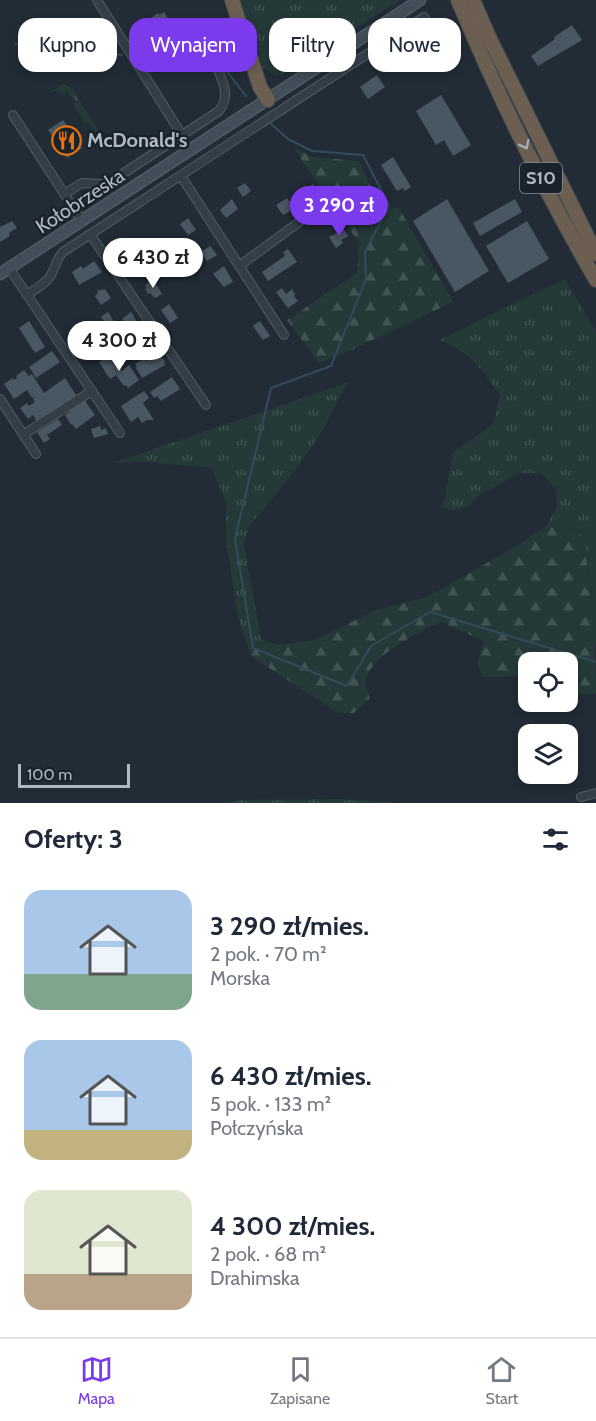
<!DOCTYPE html>
<html lang="pl">
<meta charset="utf-8">
<style>
:root{--surface:#fff;--page:#f2f2f3;--text:#1f2937;--muted:#747a83;--line:#e0e1e3;--accent:#7c3aed}
body{margin:0;font-family:Cabin,sans-serif;background:var(--page);color:var(--text);height:100vh;display:flex;flex-direction:column;font-size:22px;white-space:nowrap}
*{box-sizing:border-box;margin:0}
p{font-size:20px;color:var(--muted)}
.icon{flex:none;width:33px;height:33px;fill:none;stroke:currentColor;stroke-width:2;stroke-linecap:round;stroke-linejoin:round}
.map{position:relative;height:803px;overflow:hidden}
.sheet{display:flex;flex-direction:column;background:var(--surface);flex:1}
.sheet>*{flex:none}
.banner{position:absolute;left:18px;top:18px;width:561px;height:54px;display:flex;gap:12px}
.controls{position:absolute;left:518px;top:652px;display:grid;gap:12px}
.controls a{display:grid;place-items:center;width:60px;height:60px;border-radius:12px;background:var(--surface);box-shadow:0 3px 9px #0003;font-size:30px}
.scale{position:absolute;left:18px;bottom:15px;width:112px;box-sizing:border-box;padding-left:6px;border:3px solid #aeb9c3;border-top:0;font-size:16px;line-height:21px;white-space:nowrap;color:#aeb9c3;-webkit-text-stroke:4px #1a232b;paint-order:stroke}
.price{position:absolute;translate:-50% -51px;padding:0 14px;border-radius:21px;background:#fff;color:#222;font-size:20px;line-height:39px;filter:drop-shadow(0 2px 3px #0008)}
.price::after{content:'';position:absolute;left:50%;top:36px;width:18px;height:14px;margin-left:-9px;background:inherit;clip-path:polygon(0 0,100% 0,50% 100%)}
.price.current{background:var(--accent);color:#fff}
ul{padding:0;list-style:none}
li{display:flex;align-items:center;gap:18px;height:150px;padding:0 24px}
li span{display:grid;place-items:center;flex:none;width:168px;height:120px;border-radius:18px;color:#555}
li>.icon{margin-inline-start:auto}
span .icon{width:72px;height:72px;fill:#fffc;stroke-width:1}
li b{font-size:26px}
h2{display:flex;justify-content:space-between;align-items:center;height:72px;padding:0 24px;font-size:26px}
.tag{padding:0 21px;border-radius:18px;background:var(--surface);box-shadow:0 3px 9px #0003;font-size:21px;line-height:54px}
.tag.current{background:var(--accent);color:#fff}
.tabs{display:flex;justify-content:space-around;align-items:center;height:84px;border-top:2px solid var(--line);background:var(--surface);font-size:16px;color:var(--muted)}
.tabs a{display:grid;justify-items:center;gap:3px}
.tabs .current{color:var(--accent)}
.map>svg:first-child{display:block}
</style>
<div class="map">
<svg width="596" height="803" viewBox="0 0 596 803">
<defs>
<pattern id="grass-tufts" width="24" height="20" patternUnits="userSpaceOnUse" patternTransform="scale(1.5)"><rect width="24" height="20" fill="#243938"/><path d="M3 7l-1-3M5 7V3M7 7l1-3M15 17l-1-3M17 17v-4M19 17l1-3" fill="none" stroke="#415453"/></pattern>
<pattern id="forest-firs" width="22" height="20" patternUnits="userSpaceOnUse" patternTransform="scale(1.5)"><rect width="22" height="20" fill="#243938"/><path d="M5 1l3.5 6h-7zM16 11l3.5 6h-7z" fill="#415453"/></pattern>
</defs>
<rect width="100%" height="100%" fill="#212c36"/>
<g fill="url(#grass-tufts)">
<path d="M240,0H400L284,74L277,76L263,68Z"/>
<path d="M63,84L72,88L109,148L101,150L97,146L100,139L89,123H84L74,106L75,102L67,91L64,95L56,91L48,93Z"/>
<path d="M565,279L596,331V646L594,645C594,606 589,567 580,529L546,527L557,507L556,489L541,473H520L479,495L469,506L454,511L443,507L453,452L481,433L494,422L500,395C483,370 469,351 439,340Z"/>
<path d="M347,383L324,428L300,464L249,527L244,544L261,639L251,656L237,613L226,538V502L211,468L146,462L113,463Z"/>
<path d="M341,799L398,803H224L240,800Z"/>
</g>
<g fill="url(#forest-firs)">
<path d="M293,147L312,157L359,161L380,206L399,208L453,302L352,350L319,363L287,320L357,273L359,243Z"/>
<path d="M546,527L580,529C593,583 596,639 596,694H568L567,663H528V676L483,677L477,664L483,641L441,622C419,632 371,655 366,680C365,686 368,693 370,698L354,713H338L251,656L261,639L279,645L316,640L373,611L427,597L506,552Z"/>
</g>
<g fill="none" stroke-linecap="round" stroke-linejoin="round">
<g stroke="#354a5c" stroke-width="2">
<path d="M15,44L122,55"/>
<path d="M144,57L222,65L246,96"/>
<path d="M271,124L288,139L312,151L363,155L389,205L365,252L366,279L331,366L271,388L235,539L253,648L347,686L371,646L430,612L596,662"/>
</g>
</g>
<g fill="#495762">
<path d="M164,12L171,24L147,38L140,26L158,13L159,15Z"/>
<path d="M572,25L582,40L538,66L531,56L555,39L554,37Z"/>
<path d="M377,75L385,87L368,99L360,87Z"/>
<path d="M441,95L471,145L453,156L444,140L436,145L416,111Z"/>
<path d="M63,120L82,148L67,158L48,130Z"/>
<path d="M393,157L411,187L405,191L403,188L397,191L381,165Z"/>
<path d="M245,183L251,191L243,197L237,188Z"/>
<path d="M313,184L319,193L306,202L300,193Z"/>
<path d="M287,198L295,209L283,215L276,205Z"/>
<path d="M232,199L238,209L226,218L220,210Z"/>
<path d="M447,199L489,271L455,292L413,221Z"/>
<path d="M515,199L522,212L480,236L473,223Z"/>
<path d="M188,218L196,230L188,235L180,224Z"/>
<path d="M12,221L17,228L9,233L10,236L0,242V227Z"/>
<path d="M527,221L549,259L508,283L486,246Z"/>
<path d="M341,225L348,236L341,240L343,243L336,248L329,237L339,232L337,228Z"/>
<path d="M210,246L217,255L207,261L201,252Z"/>
<path d="M288,249L297,262L268,281L262,272L285,256L283,252Z"/>
<path d="M139,252L147,265L137,271L128,260Z"/>
<path d="M94,261L102,272L79,285L72,272L81,266L83,269Z"/>
<path d="M224,266L233,282L224,287L213,274Z"/>
<path d="M153,279L162,294L155,298L150,293L148,294L145,289L147,288L145,285Z"/>
<path d="M282,288L286,294L292,289L295,294L294,296L298,301L288,308L276,292Z"/>
<path d="M105,289L111,298L101,305L95,296L98,293L97,291Z"/>
<path d="M169,304L178,318L170,323L161,310Z"/>
<path d="M108,312L118,328L111,333L101,317Z"/>
<path d="M131,312L137,322L128,328L122,319Z"/>
<path d="M29,321L45,347L35,353L19,328Z"/>
<path d="M260,321L270,336L263,340L253,326Z"/>
<path d="M85,333L95,350L86,356L76,339Z"/>
<path d="M52,351L60,362L36,378L29,367Z"/>
<path d="M158,353L165,361L164,362L165,365L142,378L136,368L137,367L135,364L145,358L146,361Z"/>
<path d="M110,354L122,371L129,365L139,380L128,388L126,385L124,386L116,375L110,379L99,362Z"/>
<path d="M24,370L29,376L32,374L44,393L65,378L76,395L37,422L33,415L28,419L20,408L27,403L29,406L35,402L33,399L36,397L32,398L27,390L14,399L4,384L13,378L14,380L17,378L16,376Z"/>
<path d="M172,377L180,389L161,401L157,396L154,398L150,392Z"/>
<path d="M144,391L149,398L143,403L154,420H147L142,423L138,417L131,422L121,406Z"/>
<path d="M83,398L95,415L76,429L72,424L71,425L65,415L70,412L67,408Z"/>
<path d="M58,419L62,425L47,435L50,439L44,443L37,432Z"/>
<path d="M100,426L101,430L106,428L108,434L94,438L91,429Z"/>
</g>
<g fill="none" stroke-linecap="round" stroke-linejoin="round">
<defs>
<g id="minor">
<path d="M97,0L182,135"/>
<path d="M13,115L82,221"/>
<path d="M181,176L284,335"/>
<path d="M64,194L82,183L103,184L110,182L219,111C230,95 224,86 218,69"/>
<path d="M90,234L206,405"/>
<path d="M239,266L302,220L324,214"/>
<path d="M9,268L120,433"/>
<path d="M27,295C35,289 46,284 51,275C56,267 56,259 63,252L424,17L432,29"/>
<path d="M0,399L36,454"/>
<path d="M24,434L92,391"/>
<path d="M581,797L596,793"/>
</g>
<path id="secondary" d="M0,274L420,0"/>
<g id="motorway">
<path d="M232,0L260,87L268,100"/>
<path d="M458,0C498,96 544,190 596,280"/>
<path d="M473,0L489,37L596,254"/>
</g>
</defs>
<use href="#minor" stroke="#515c64" stroke-width="10"/>
<use href="#secondary" stroke="#515c64" stroke-width="13"/>
<use href="#motorway" stroke="#3e4951" stroke-width="16"/>
<use href="#minor" stroke="#343e46" stroke-width="8"/>
<use href="#secondary" stroke="#424d59" stroke-width="10"/>
<use href="#motorway" stroke="#6c5f51" stroke-width="14"/>
</g>
<defs><path id="oneway-chevron" d="M-2-3.5L2.5 0L-2 3.5" fill="none" stroke-width="1.6" stroke-linecap="round" stroke-linejoin="round" transform="scale(1.5)"/></defs>
<use stroke="#a4acb2" href="#oneway-chevron" transform="translate(525 145) rotate(63)"/>
<defs>
<symbol id="restaurant-ring" viewBox="-11 -11 22 22"><circle r="9.5" fill="#1a232b" stroke="#e8710a" stroke-width="1.5"/><path d="M-5-6h1v4h1v-4h1v4h1v-4h1v5L-1.5 .5V6h-2V.5L-5-1ZM5-6V6H3V1.5H1.5Q1.5-4 5-6Z" fill="#e8710a"/></symbol>
</defs>
<g fill-rule="evenodd">
<use href="#restaurant-ring" x="50" y="124" width="33" height="33"/>
</g>
<g text-anchor="middle" dominant-baseline="central" stroke-width="5" stroke-linejoin="round" paint-order="stroke">
<rect fill="#1a232b" stroke="#828c95" stroke-width="1.5" x="520" y="163" width="42" height="30" rx="4.5"/>
<g font-size="18" font-weight="bold" fill="#aeb9c3">
<text x="541" y="178">S10</text>
</g>
<g font-size="20" font-weight="bold" fill="#aeb9c3" stroke="#1a232b" text-anchor="start">
<text x="87" y="140">McDonald's</text>
</g>
<g font-size="20" fill="#aeb9c3" stroke="#1a232b">
<text transform="translate(80 201) rotate(-33)">Kołobrzeska</text>
</g>
</g>
</svg>
<div class="controls">
<a><svg class="icon" aria-label="locate" viewBox="0 0 24 24"><circle cx="12" cy="12" r="6"/><path d="M12 2v4M12 18v4M2 12h4M18 12h4"/></svg></a>
<a><svg class="icon" aria-label="layers" viewBox="0 0 24 24"><path d="M12 4l9 5-9 5-9-5zM3 14l9 5 9-5"/></svg></a>
</div>
<div class="scale">100 m</div>
<b class="price current" style="left:339px;top:237px">3 290 zł</b>
<b class="price" style="left:153px;top:289px">6 430 zł</b>
<b class="price" style="left:119px;top:372px">4 300 zł</b>
<div class="banner">
<a class="tag">Kupno</a>
<a class="tag current">Wynajem</a>
<a class="tag">Filtry</a>
<a class="tag">Nowe</a>
</div>
</div>
<section class="sheet">
<h2>Oferty: 3<svg class="icon" aria-label="filters" viewBox="0 0 24 24"><path d="M4 7h16M4 17h16"/><circle cx="9" cy="7" r="2"/><circle cx="15" cy="17" r="2"/></svg></h2>
<ul>
<li><span style="background:linear-gradient(#a9c7e8 70%,#7fa58c 0)"><svg class="icon" aria-label="home" viewBox="0 0 24 24"><path d="M3 11l9-7 9 7M6 9v11h12V9"/></svg></span><div><b>3 290 zł/mies.</b><p>2 pok. · 70 m²</p><p>Morska</p></div></li>
<li><span style="background:linear-gradient(#a9c7e8 75%,#c2b280 0)"><svg class="icon" aria-label="home" viewBox="0 0 24 24"><path d="M3 11l9-7 9 7M6 9v11h12V9"/></svg></span><div><b>6 430 zł/mies.</b><p>5 pok. · 133 m²</p><p>Połczyńska</p></div></li>
<li><span style="background:linear-gradient(#dfe7d0 70%,#b9a48a 0)"><svg class="icon" aria-label="home" viewBox="0 0 24 24"><path d="M3 11l9-7 9 7M6 9v11h12V9"/></svg></span><div><b>4 300 zł/mies.</b><p>2 pok. · 68 m²</p><p>Drahimska</p></div></li>
</ul>
</section>
<nav class="tabs">
<a class="current"><svg class="icon" aria-label="map" viewBox="0 0 24 24"><path d="M3 6l6-2 6 2 6-2v14l-6 2-6-2-6 2zM9 4v14M15 6v14"/></svg>Mapa</a>
<a><svg class="icon" aria-label="saved" viewBox="0 0 24 24"><path d="M7 4h10v16l-5-4-5 4z"/></svg>Zapisane</a>
<a><svg class="icon" aria-label="home" viewBox="0 0 24 24"><path d="M3 11l9-7 9 7M6 9v11h12V9"/></svg>Start</a>
</nav>
